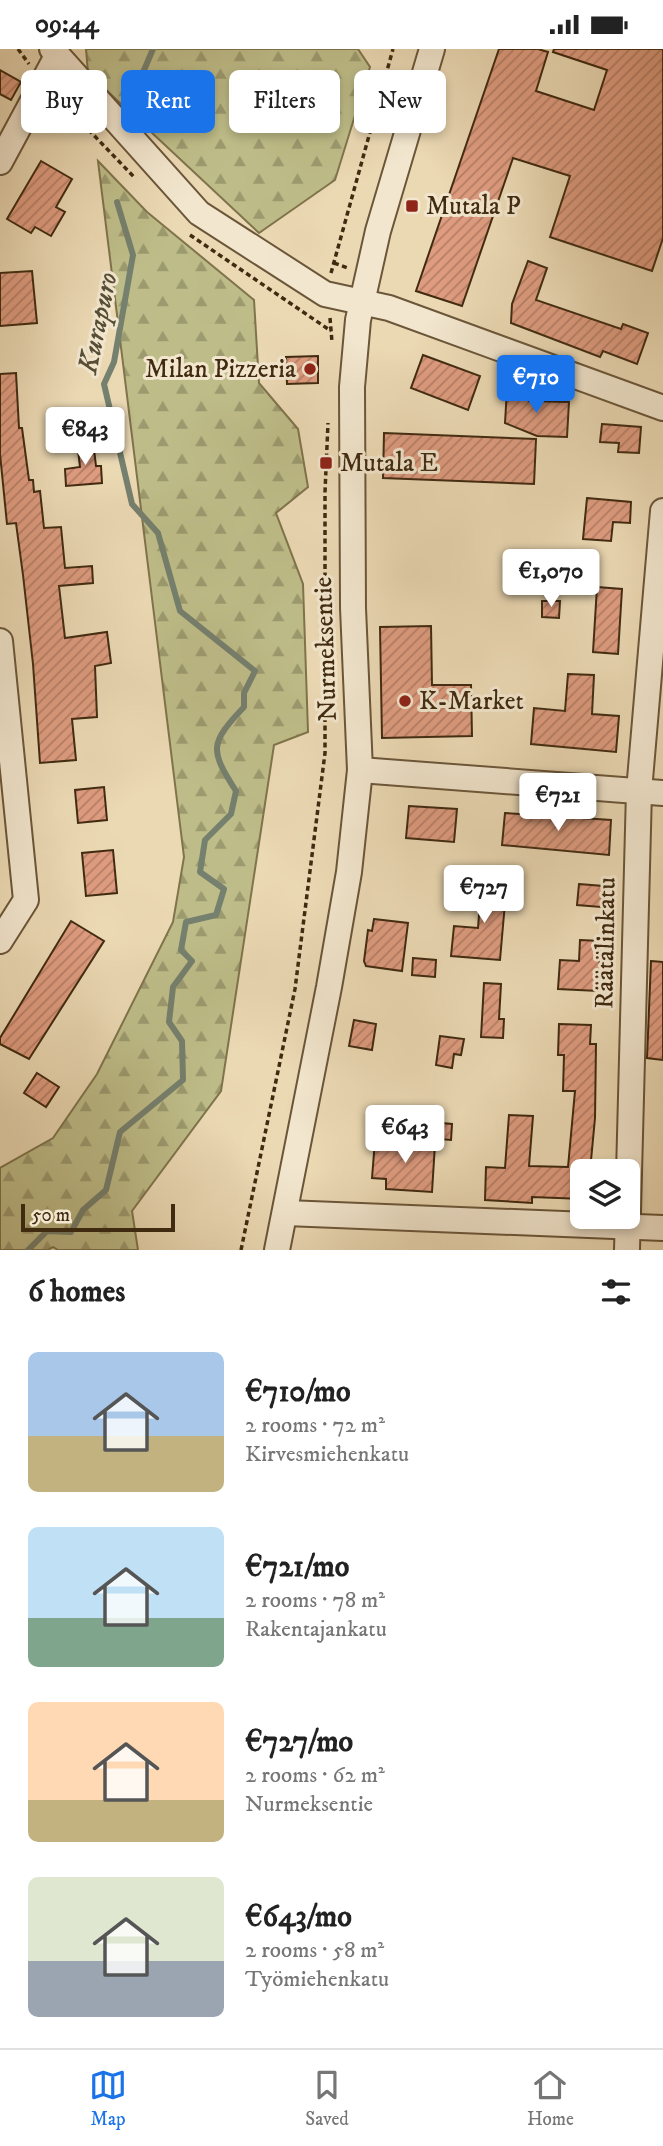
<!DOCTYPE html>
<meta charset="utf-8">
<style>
:root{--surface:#fff;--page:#f6f6f6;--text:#222;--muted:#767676;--line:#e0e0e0;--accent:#1a73e8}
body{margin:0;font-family:"IM FELL DW Pica",serif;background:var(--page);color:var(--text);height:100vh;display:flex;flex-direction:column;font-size:26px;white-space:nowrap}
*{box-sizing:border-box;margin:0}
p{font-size:23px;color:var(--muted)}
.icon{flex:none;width:38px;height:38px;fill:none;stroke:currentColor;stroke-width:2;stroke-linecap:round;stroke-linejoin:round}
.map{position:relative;height:1201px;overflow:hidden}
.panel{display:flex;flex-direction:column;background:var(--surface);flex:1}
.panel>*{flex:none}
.banner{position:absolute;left:21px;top:21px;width:621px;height:63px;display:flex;gap:14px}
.buttons{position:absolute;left:570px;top:1110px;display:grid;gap:14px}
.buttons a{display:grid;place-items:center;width:70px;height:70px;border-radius:10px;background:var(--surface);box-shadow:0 4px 10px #0003;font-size:35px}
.scale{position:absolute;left:21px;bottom:18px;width:154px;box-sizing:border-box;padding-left:7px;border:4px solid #402a10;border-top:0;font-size:19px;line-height:24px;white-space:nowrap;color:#402a10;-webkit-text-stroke:5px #f2e6ce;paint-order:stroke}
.price{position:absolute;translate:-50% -60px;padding:0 16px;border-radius:7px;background:#fff;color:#222;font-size:23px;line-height:46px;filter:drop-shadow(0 2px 4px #0008)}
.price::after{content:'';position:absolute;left:50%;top:42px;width:21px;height:16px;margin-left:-10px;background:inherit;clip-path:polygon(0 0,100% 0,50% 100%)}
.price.selected{background:var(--accent);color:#fff}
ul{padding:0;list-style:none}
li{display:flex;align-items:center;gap:21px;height:175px;padding:0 28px}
li span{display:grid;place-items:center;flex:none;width:196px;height:140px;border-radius:10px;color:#555}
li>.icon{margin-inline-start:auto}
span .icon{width:84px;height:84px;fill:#fffc;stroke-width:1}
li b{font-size:30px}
h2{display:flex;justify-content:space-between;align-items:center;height:84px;padding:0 28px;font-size:30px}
.pill{padding:0 24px;border-radius:10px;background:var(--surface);box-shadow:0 4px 10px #0003;font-size:24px;line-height:63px}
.pill.selected{background:var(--accent);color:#fff}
.status{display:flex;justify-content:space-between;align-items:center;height:49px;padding:0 35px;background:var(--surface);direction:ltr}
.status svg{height:19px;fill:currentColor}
.menu{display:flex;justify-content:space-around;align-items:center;height:98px;border-top:2px solid var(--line);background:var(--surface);font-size:19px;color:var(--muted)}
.menu a{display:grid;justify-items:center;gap:4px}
.menu .selected{color:var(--accent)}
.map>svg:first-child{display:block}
</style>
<div class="status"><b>09:44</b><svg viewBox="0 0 49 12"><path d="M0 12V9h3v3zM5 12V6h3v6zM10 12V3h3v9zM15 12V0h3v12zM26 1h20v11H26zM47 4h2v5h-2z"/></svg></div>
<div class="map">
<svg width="663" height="1201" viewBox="0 0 663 1201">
<defs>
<pattern id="forest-firs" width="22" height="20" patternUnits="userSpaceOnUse" patternTransform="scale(1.75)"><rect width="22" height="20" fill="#bebd89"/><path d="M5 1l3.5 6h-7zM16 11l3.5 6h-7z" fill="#9c9a6f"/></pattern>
<pattern id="building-hatch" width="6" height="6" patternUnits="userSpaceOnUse" patternTransform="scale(1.75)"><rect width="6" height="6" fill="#df9c80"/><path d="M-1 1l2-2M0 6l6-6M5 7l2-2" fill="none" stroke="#b67f67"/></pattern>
</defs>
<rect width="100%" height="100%" fill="#ebd9b4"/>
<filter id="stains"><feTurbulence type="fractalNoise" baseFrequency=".00286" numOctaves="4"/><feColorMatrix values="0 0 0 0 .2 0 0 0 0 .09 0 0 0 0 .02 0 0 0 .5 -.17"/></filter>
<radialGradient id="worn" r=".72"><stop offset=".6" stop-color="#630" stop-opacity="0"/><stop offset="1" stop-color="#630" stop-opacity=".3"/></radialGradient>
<g fill="url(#forest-firs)" stroke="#7f744c" stroke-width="2">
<path d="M86,0H358L370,18L335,131L259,184L88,24Z"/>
<path d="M98,112L147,163L254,251L259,334L298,380L308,438L276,464L303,535L308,683L274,696L221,1042L132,1162L138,1201H58L53,1198L48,1201H0V1119L53,1089L97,1025L173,873L184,808Z"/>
</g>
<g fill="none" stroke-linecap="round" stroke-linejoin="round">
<g stroke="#75806e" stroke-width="6">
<path d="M127,61L153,0"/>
<path d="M28,1201L47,1182L71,1183L83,1161L106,1141L120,1083L183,1031L182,992L169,973L173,938L192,912L181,901L186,873L216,866L224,840L200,823L205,791L231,765L236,742C209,700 210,694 244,658V644L255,622L180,562L158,484L132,455L104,335L114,313L133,206L117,153"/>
</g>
</g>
<g fill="url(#building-hatch)" stroke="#402a10" stroke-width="2">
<path d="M499,0H538L548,3L536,42L594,61L607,21L553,3L554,0H663V189L652,222L550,188L570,127L513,109L462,257L416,242Z"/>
<path d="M0,21L21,33L11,51L0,45Z"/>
<path d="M41,112L72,130L56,158L65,163L51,187L35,178L31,184L7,170Z"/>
<path d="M528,212L547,219L536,251L621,280L623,275L648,284L637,315L603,302L600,308L511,274L512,255Z"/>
<path d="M32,222L37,274L0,277V224Z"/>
<path d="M423,306L480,327L468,361L411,339Z"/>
<path d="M318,307V334L287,335L286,308Z"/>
<path d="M16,324L19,379H22L29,431H33L34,443L40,442L44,479L61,478L65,519L92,517L93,534L59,537L65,589L107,583L111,614L95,617L97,668L72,670L76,711L40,714L33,615L23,526L16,474L7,475L0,405V325Z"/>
<path d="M507,340L530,341L529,352L569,353L567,388L537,387L505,374Z"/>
<path d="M88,361L89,377L58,379L57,363Z"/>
<path d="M602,375L641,378L639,404L618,403L619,394L600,393Z"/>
<path d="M384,384L536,390L534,435L383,429Z"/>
<path d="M93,392L96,417H101L102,434L66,437L65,420L80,418L77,393Z"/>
<path d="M587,449L631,453L630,474L613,473L611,492L583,490Z"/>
<path d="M597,538L622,540L618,605L593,603Z"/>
<path d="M542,552H560L559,569L542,568Z"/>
<path d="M431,577L432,636H471L472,687L382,689L380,578Z"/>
<path d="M568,625L594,626L592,665L619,667L616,703L531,695L534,659L565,662Z"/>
<path d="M104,738L107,771L78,774L75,741Z"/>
<path d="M409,757L457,760L454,793L406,789Z"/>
<path d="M505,764L611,771L609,806L502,796Z"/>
<path d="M113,801L117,844L86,847L82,804Z"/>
<path d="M482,829L507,831L500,911L451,907L454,877L478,879Z"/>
<path d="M579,835L603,837L601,858L577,856Z"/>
<path d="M374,870L408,874L402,922L366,917L364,912L368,881L372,882Z"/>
<path d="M71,872L104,892L29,1010L0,995V989Z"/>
<path d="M580,891L601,892L598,942L558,940L560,911L579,912Z"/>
<path d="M413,909L436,911L435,928L412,926Z"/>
<path d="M651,912L663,913V1011L647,1009Z"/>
<path d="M484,934L501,935L499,970H504L503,989L481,988Z"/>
<path d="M354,971L376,975L372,1001L349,997Z"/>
<path d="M559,975L591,976L590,995H596L595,1069L590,1122H583V1150L532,1148V1154L485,1151L486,1118L505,1119L509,1066L533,1067L529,1117L568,1118L575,1042H563L564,1006H558Z"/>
<path d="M440,987L464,990L461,1006L454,1005L452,1019L436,1016Z"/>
<path d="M37,1024L59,1038L46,1058L24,1044Z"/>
<path d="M430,1073L452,1075L451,1091L428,1089Z"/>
<path d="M375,1091L435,1095L432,1143L386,1140V1130L372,1129Z"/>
</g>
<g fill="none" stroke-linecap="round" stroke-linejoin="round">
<defs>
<g id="minor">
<path d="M52,0L199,164L325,245L389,259L663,359"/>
<path d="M0,113L57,7"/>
<path d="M0,592L26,851L0,892"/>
<path d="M360,721L663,744"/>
<path d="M286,1164L663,1179"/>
<path d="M277,1201L329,938L349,823L360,721L353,559L352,338L358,271L378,182L432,0"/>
<path d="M627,1201L639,742L663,462"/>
</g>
</defs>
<use href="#minor" stroke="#6b5639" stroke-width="28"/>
<g stroke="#402a10" stroke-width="3.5" stroke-dasharray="5 3.5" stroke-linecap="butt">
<path d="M18,0L29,15"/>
<path d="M59,50L134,128"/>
<path d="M190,186L331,282"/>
<path d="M334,214L348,219"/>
<path d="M331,224L393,0"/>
<path d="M330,269L332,293"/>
<path d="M241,1201L295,940L325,704V443L328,374"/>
</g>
<use href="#minor" stroke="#f2e6ce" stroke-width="24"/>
</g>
<g fill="#8f2418" stroke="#f2e6ce" stroke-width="2.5">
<rect x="405" y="150" width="14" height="14" rx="3.5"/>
<circle cx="310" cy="320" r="7"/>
<rect x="319" y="407" width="14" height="14" rx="3.5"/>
<circle cx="405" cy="652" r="7"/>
</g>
<g text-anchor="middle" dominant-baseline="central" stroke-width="6" stroke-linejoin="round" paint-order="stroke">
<g font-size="26" fill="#402a10" stroke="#f2e6ce" text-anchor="start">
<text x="426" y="157">Mutala P</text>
<text x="296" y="320" text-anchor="end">Milan Pizzeria</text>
<text x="340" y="414">Mutala E</text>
<text x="419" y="652">K-Market</text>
</g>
<g font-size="26" fill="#402a10" stroke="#f2e6ce">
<text transform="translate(326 600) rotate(-92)">Nurmeksentie</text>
<text transform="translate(606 894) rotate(-89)">Räätälinkatu</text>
</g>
<g font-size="28" font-style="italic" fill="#564e37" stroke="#f2e6ce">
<text transform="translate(98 274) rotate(-78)">Kurapuro</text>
</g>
</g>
<rect width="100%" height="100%" filter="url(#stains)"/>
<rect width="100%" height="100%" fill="url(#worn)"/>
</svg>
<div class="buttons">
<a><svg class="icon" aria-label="layers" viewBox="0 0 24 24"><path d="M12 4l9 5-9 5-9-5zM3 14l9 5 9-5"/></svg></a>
</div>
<div class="scale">50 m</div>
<b class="price selected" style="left:536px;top:366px">€710</b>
<b class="price" style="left:85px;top:418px">€843</b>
<b class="price" style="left:551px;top:560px">€1,070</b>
<b class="price" style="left:558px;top:784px">€721</b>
<b class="price" style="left:484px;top:876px">€727</b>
<b class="price" style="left:405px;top:1116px">€643</b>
<div class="banner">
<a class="pill">Buy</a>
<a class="pill selected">Rent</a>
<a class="pill">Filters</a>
<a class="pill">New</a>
</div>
</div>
<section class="panel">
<h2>6 homes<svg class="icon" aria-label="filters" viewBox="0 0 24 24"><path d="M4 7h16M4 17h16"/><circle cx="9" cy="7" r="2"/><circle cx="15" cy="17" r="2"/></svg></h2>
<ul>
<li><span style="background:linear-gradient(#a9c7e8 60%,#c2b280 0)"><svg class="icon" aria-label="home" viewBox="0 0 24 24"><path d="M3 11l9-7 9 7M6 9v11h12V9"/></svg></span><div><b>€710/mo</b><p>2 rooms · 72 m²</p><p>Kirvesmiehenkatu</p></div></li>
<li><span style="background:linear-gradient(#bfe0f5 65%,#7fa58c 0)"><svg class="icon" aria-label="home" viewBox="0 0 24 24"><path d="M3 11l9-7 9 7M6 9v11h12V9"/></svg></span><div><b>€721/mo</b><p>2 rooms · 78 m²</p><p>Rakentajankatu</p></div></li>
<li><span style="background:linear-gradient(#ffd9b3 70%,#c2b280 0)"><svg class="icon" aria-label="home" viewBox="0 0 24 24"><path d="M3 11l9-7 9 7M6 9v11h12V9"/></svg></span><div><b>€727/mo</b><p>2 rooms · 62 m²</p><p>Nurmeksentie</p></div></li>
<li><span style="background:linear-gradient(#dfe7d0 60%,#9aa5b1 0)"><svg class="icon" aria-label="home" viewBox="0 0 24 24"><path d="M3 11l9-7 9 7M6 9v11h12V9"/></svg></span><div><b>€643/mo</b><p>2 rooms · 58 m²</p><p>Työmiehenkatu</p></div></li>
</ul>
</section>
<nav class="menu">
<a class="selected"><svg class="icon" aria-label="map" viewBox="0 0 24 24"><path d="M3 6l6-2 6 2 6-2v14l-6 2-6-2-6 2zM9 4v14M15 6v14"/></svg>Map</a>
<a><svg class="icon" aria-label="saved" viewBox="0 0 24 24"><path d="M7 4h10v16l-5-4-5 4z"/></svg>Saved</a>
<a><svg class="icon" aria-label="home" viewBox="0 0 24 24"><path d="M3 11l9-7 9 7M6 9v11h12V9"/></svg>Home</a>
</nav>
